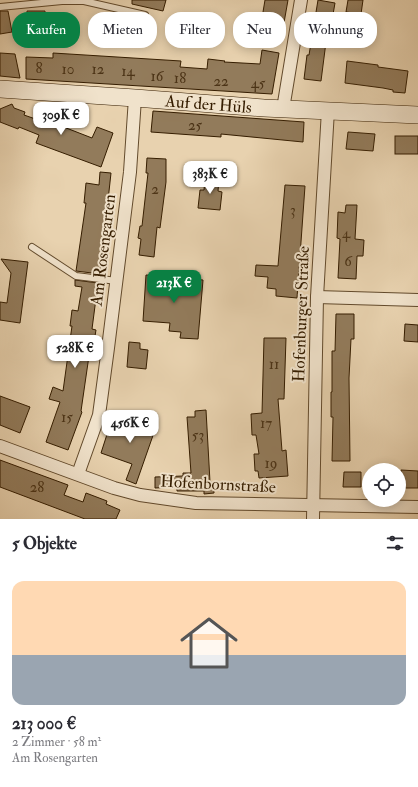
<!DOCTYPE html>
<html lang="de">
<meta charset="utf-8">
<style>
:root{--surface:#fff;--page:#f7f7f7;--text:#2b2b33;--muted:#7c7c81;--accent:#0b8043}
body{margin:0;font-family:"IM FELL Double Pica",serif;background:var(--page);color:var(--text);height:100vh;display:flex;flex-direction:column;font-size:15px;white-space:nowrap}
*{box-sizing:border-box;margin:0}
p{font-size:13px;color:var(--muted)}
.icon{flex:none;width:22px;height:22px;fill:none;stroke:currentColor;stroke-width:2;stroke-linecap:round;stroke-linejoin:round}
.map{position:relative;height:519px;overflow:hidden}
.sheet{display:flex;flex-direction:column;background:var(--surface);flex:1}
.sheet>*{flex:none}
.guide{position:absolute;left:12px;top:12px;width:394px;height:36px;display:flex;gap:8px}
.buttons{position:absolute;left:362px;top:463px;display:grid;gap:8px}
.buttons a{display:grid;place-items:center;width:44px;height:44px;border-radius:50%;background:var(--surface);box-shadow:0 2px 10px #0003;font-size:20px}
.price{position:absolute;translate:-50% -34px;padding:0 9px;border-radius:8px;background:#fff;color:#222;font-size:13px;line-height:26px;filter:drop-shadow(0 1px 2px #0008)}
.price::after{content:'';position:absolute;left:50%;top:24px;width:12px;height:9px;margin-left:-6px;background:inherit;clip-path:polygon(0 0,100% 0,50% 100%)}
.price.on{background:var(--accent);color:#fff}
ul{padding:0;list-style:none}
li{display:grid;align-content:center;gap:8px;height:212px;padding:0 12px}
li span{display:grid;place-items:center;height:124px;border-radius:12px;color:#555}
li>.icon{margin-inline-start:auto}
span .icon{width:72px;height:72px;fill:#fffc;stroke-width:1}
li b{font-size:17px}
h2{display:flex;justify-content:space-between;align-items:center;height:48px;padding:0 12px;font-size:17px}
.chip{padding:0 14px;border-radius:16px;background:var(--surface);box-shadow:0 2px 10px #0003;font-size:14px;line-height:36px}
.chip.on{background:var(--accent);color:#fff}
.map>svg:first-child{display:block}
</style>
<div class="map">
<svg width="418" height="519" viewBox="0 0 418 519">
<rect width="100%" height="100%" fill="#e8d2af"/>
<filter id="stains"><feTurbulence type="fractalNoise" baseFrequency=".005" numOctaves="4"/><feColorMatrix values="0 0 0 0 .2 0 0 0 0 .09 0 0 0 0 .02 0 0 0 .5 -.17"/></filter>
<radialGradient id="worn" r=".72"><stop offset=".6" stop-color="#630" stop-opacity="0"/><stop offset="1" stop-color="#630" stop-opacity=".3"/></radialGradient>
<g fill="#927b5b" stroke="#351d00">
<path d="M132,0H166L163,11L132,4Z"/>
<path d="M265,0H288L282,34L260,30Z"/>
<path d="M318,0L335,3L328,43L326,42L321,81L304,79L307,55H309Z"/>
<path d="M348,0H363L361,14L346,12Z"/>
<path d="M0,11H8L12,32L0,34Z"/>
<path d="M27,11H45V22L27,21Z"/>
<path d="M183,22L205,24L204,43L181,42Z"/>
<path d="M262,50L279,53L272,94L26,79V57L53,58V53L181,61L180,67L207,69L208,59L225,61L224,62L260,64Z"/>
<path d="M0,53L15,54L20,78L0,76Z"/>
<path d="M347,61L378,65V67L408,71L405,93L393,92V90L383,88L345,83Z"/>
<path d="M12,104L14,108L25,112L24,115L44,122L45,118L57,122L56,124L92,138L97,127L113,133L101,167L36,143L39,135L19,127L18,129L0,122V109Z"/>
<path d="M153,111L304,122L303,142L221,134V137L151,132Z"/>
<path d="M348,132L375,134L373,151L346,149Z"/>
<rect x="395" y="136" width="23" height="18"/>
<path d="M147,158L166,159V182L160,228L157,227L154,257L139,255L141,239L138,238L140,226H142L148,173H146Z"/>
<path d="M100,172L111,173L100,274L76,271L86,203H84L86,183L99,185Z"/>
<path d="M205,178L219,179L218,191L222,192L220,210L198,208L200,190H204Z"/>
<path d="M285,185L305,186L297,298L276,296V289L267,288L268,277L255,276L256,265L278,266Z"/>
<path d="M346,205H357L355,239L364,240L363,256H357L356,279L338,278L340,239L337,238L338,212L345,213Z"/>
<path d="M1,259L28,262L20,323L0,320V302L7,303L11,273Z"/>
<path d="M146,275L203,280L198,339L180,338L181,332L169,331L170,323L143,321Z"/>
<path d="M75,280L98,283L92,329L96,330L94,342H91L81,411L82,412L68,450L46,442L60,402L49,399L53,387L63,391L72,326H70L72,310L78,311L82,287L75,286Z"/>
<path d="M336,314H354V339H351L349,378L350,461H332L333,417H331V392H332V351H335Z"/>
<path d="M405,324L418,325V342L404,341Z"/>
<path d="M264,338H286L284,399H278L282,451L286,450L288,476L259,478L258,471H255L254,454H259L256,435H252L251,414L262,413Z"/>
<path d="M129,342L140,343V349L148,350L146,369L127,367Z"/>
<path d="M0,396L30,407L20,433L0,425Z"/>
<path d="M206,410L210,482H214V493L204,494V491H177V487L155,488V477L183,476V473H191L187,417H195V411Z"/>
<path d="M128,414L129,424L147,420L157,424L136,484L126,480L132,464L101,453L110,425L117,427V416Z"/>
<path d="M0,460L68,485L64,495L83,502L86,493L107,501L106,504L120,510L116,519H85L0,487Z"/>
<path d="M401,470L418,471V488H401Z"/>
<path d="M344,472H361V487H343Z"/>
</g>
<g fill="none" stroke-linecap="round" stroke-linejoin="round">
<defs>
<g id="lane">
<path d="M0,7L62,1H84L145,15"/>
<path d="M32,247L76,276L117,281"/>
</g>
<g id="street">
<path d="M283,109L301,0"/>
<path d="M317,297L418,300"/>
<path d="M0,446L114,488L140,495L196,503L418,507"/>
<path d="M78,474L99,415L108,348L130,172L135,98"/>
<path d="M313,519L317,297L328,110"/>
</g>
<g id="secondary">
<path id="s1" d="M0,89L135,98L264,108L418,115"/>
</g>
</defs>
<use href="#lane" stroke="#624a2c" stroke-width="8"/>
<use href="#street" stroke="#624a2c" stroke-width="14"/>
<use href="#secondary" stroke="#351d00" stroke-width="18"/>
<use href="#lane" stroke="#f0e2cb" stroke-width="6"/>
<use href="#street" stroke="#f0e2cb" stroke-width="12"/>
<use href="#secondary" stroke="#f0e2cb" stroke-width="17"/>
</g>
<g text-anchor="middle" dominant-baseline="central" stroke-width="4" stroke-linejoin="round" paint-order="stroke">
<g font-size="15" fill="#4c3417">
<text x="39" y="68">8</text>
<text x="68" y="69">10</text>
<text x="98" y="69">12</text>
<text x="128" y="71">14</text>
<text x="157" y="76">16</text>
<text x="180" y="78">18</text>
<text x="221" y="81">22</text>
<text x="258" y="83">45</text>
<text x="195" y="125">25</text>
<text x="155" y="189">2</text>
<text x="293" y="210">3</text>
<text x="346" y="233">4</text>
<text x="348" y="261">6</text>
<text x="274" y="364">11</text>
<text x="67" y="417">15</text>
<text x="266" y="423">17</text>
<text x="198" y="435">53</text>
<text x="271" y="463">19</text>
<text x="37" y="487">28</text>
</g>
<g font-size="17" fill="#351d00" stroke="#f0e2cb">
<text stroke="none"><textPath href="#s1" startOffset="209">Auf der Hüls</textPath></text>
<text transform="translate(103 250) rotate(-83)">Am Rosengarten</text>
<text transform="translate(301 314) rotate(-88)">Hofenburger Straße</text>
<text transform="translate(218 484) rotate(3)">Hofenbornstraße</text>
</g>
</g>
<rect width="100%" height="100%" filter="url(#stains)"/>
<rect width="100%" height="100%" fill="url(#worn)"/>
</svg>
<div class="buttons">
<a><svg class="icon" aria-label="locate" viewBox="0 0 24 24"><circle cx="12" cy="12" r="6"/><path d="M12 2v4M12 18v4M2 12h4M18 12h4"/></svg></a>
</div>
<b class="price" style="left:61px;top:136px">309K €</b>
<b class="price" style="left:210px;top:195px">383K €</b>
<b class="price on" style="left:174px;top:304px">213K €</b>
<b class="price" style="left:75px;top:369px">528K €</b>
<b class="price" style="left:130px;top:444px">456K €</b>
<div class="guide">
<a class="chip on">Kaufen</a>
<a class="chip">Mieten</a>
<a class="chip">Filter</a>
<a class="chip">Neu</a>
<a class="chip">Wohnung</a>
</div>
</div>
<section class="sheet">
<h2>5 Objekte<svg class="icon" aria-label="filters" viewBox="0 0 24 24"><path d="M4 7h16M4 17h16"/><circle cx="9" cy="7" r="2"/><circle cx="15" cy="17" r="2"/></svg></h2>
<ul>
<li><span style="background:linear-gradient(#ffd9b3 60%,#9aa5b1 0)"><svg class="icon" aria-label="home" viewBox="0 0 24 24"><path d="M3 11l9-7 9 7M6 9v11h12V9"/></svg></span><div><b>213 000 €</b><p>2 Zimmer · 58 m²</p><p>Am Rosengarten</p></div></li>
</ul>
</section>
